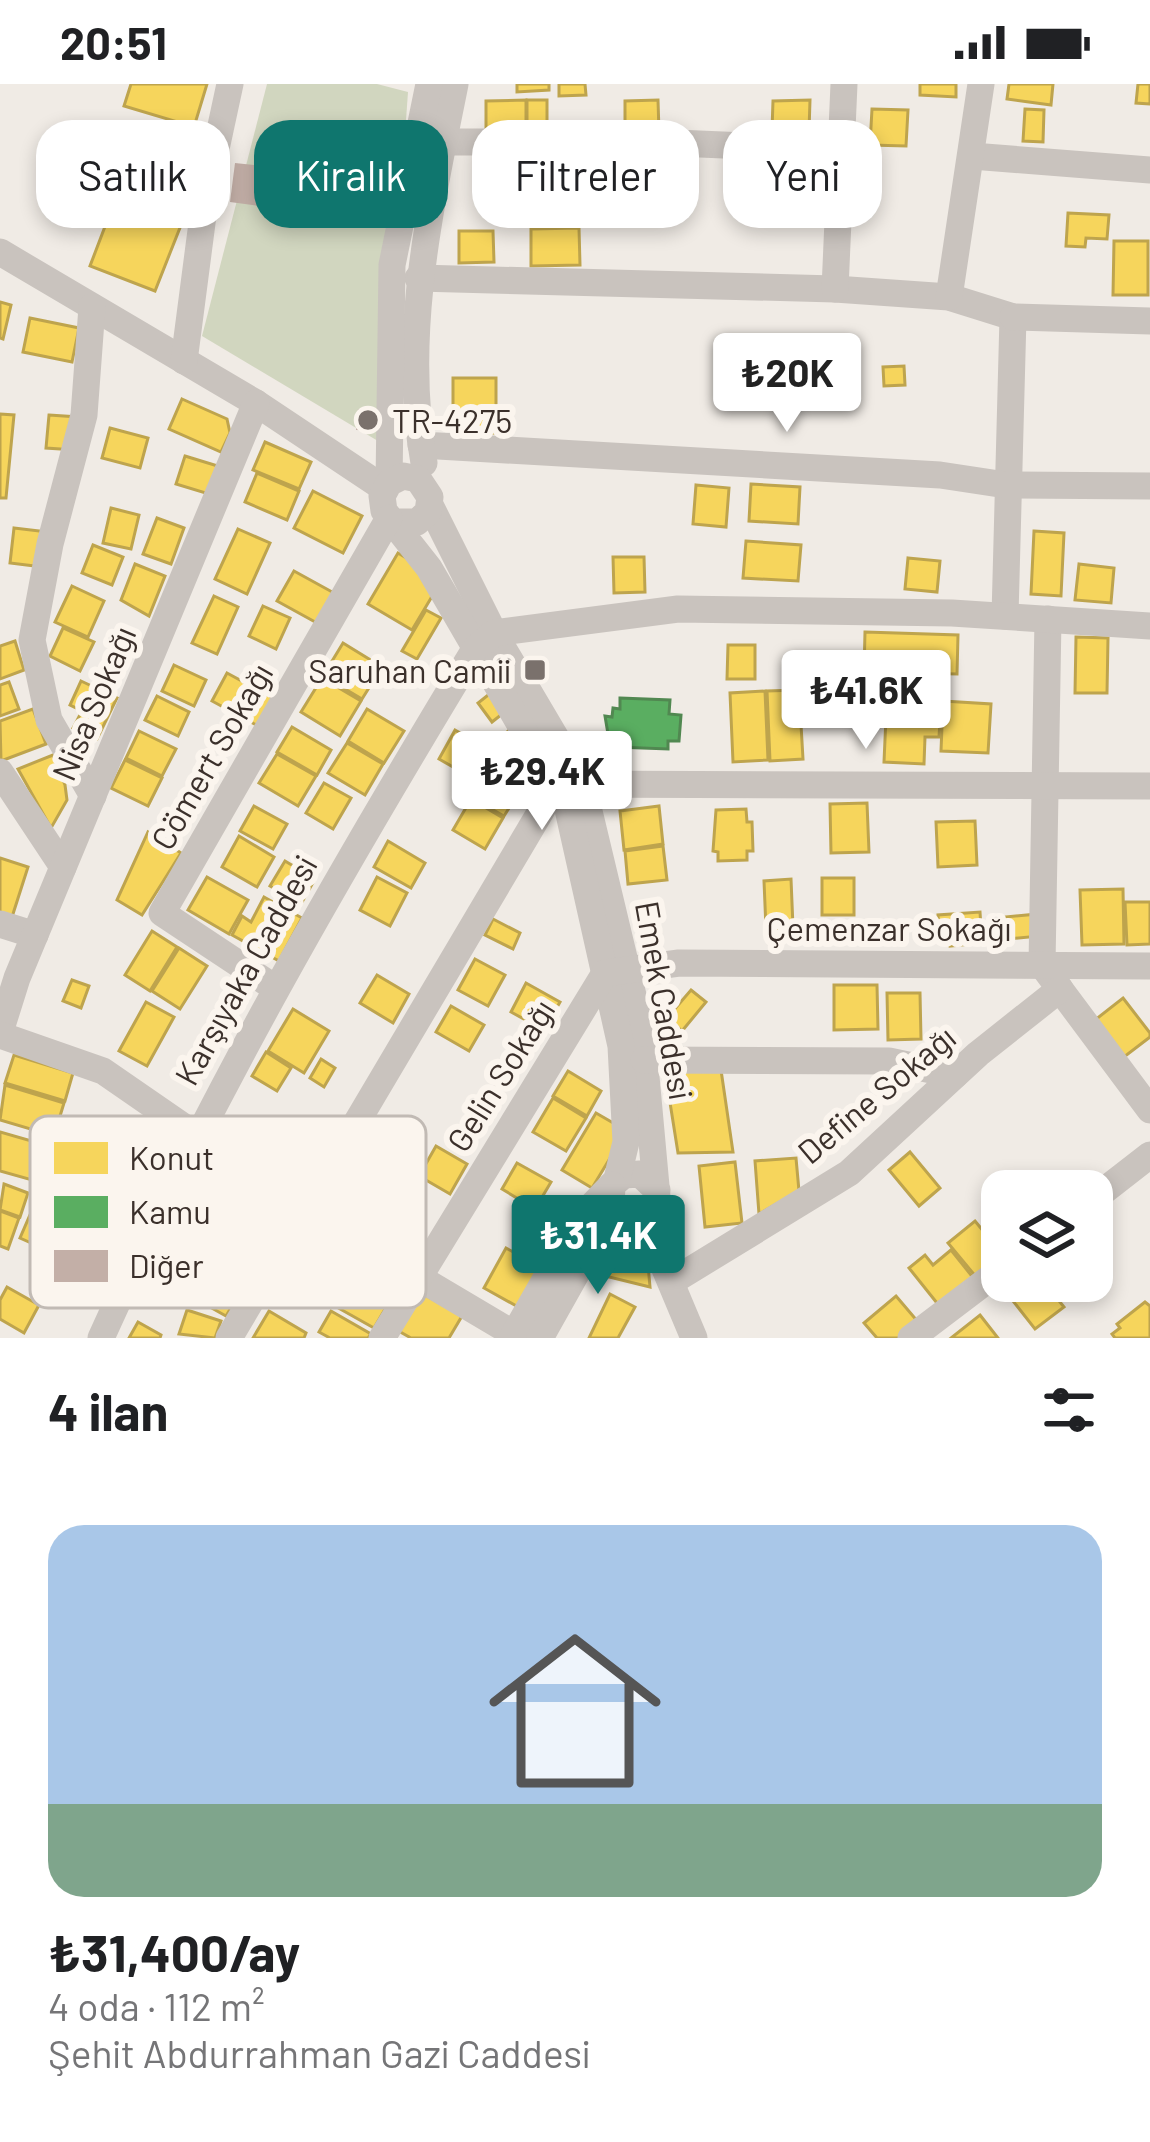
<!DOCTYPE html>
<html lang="tr">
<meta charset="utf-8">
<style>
:root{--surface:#fff;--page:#f2f2f2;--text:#202124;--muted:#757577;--accent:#0f766e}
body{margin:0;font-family:Barlow,sans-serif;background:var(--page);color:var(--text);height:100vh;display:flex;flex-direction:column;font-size:45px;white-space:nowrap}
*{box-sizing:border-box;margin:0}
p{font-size:39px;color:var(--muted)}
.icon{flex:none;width:66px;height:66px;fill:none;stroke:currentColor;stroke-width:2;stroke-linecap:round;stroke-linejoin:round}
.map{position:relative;height:1254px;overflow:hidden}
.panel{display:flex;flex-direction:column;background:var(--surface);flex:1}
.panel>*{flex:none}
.banner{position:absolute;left:36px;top:36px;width:1080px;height:108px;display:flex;gap:24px}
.fabs{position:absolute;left:981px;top:1086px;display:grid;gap:24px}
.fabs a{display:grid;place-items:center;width:132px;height:132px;border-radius:24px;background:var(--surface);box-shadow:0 6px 18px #0003;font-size:60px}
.price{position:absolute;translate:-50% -102px;padding:0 27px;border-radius:12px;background:#fff;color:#222;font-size:39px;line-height:78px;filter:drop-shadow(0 3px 6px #0008)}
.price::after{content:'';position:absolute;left:50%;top:72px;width:36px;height:27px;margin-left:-18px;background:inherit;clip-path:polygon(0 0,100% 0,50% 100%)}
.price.on{background:var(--accent);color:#fff}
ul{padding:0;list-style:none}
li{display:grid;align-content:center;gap:24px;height:636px;padding:0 48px}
li span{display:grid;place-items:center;height:372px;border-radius:36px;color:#555}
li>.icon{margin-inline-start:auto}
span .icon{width:216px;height:216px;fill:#fffc;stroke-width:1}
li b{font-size:51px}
h2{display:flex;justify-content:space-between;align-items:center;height:144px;padding:0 48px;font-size:51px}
.pill{padding:0 42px;border-radius:36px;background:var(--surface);box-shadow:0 6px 18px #0003;font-size:42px;line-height:108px}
.pill.on{background:var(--accent);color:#fff}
.status{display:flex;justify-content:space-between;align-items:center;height:84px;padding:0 60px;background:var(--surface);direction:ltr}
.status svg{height:33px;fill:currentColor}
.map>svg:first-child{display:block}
</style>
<div class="status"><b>20:51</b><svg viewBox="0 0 49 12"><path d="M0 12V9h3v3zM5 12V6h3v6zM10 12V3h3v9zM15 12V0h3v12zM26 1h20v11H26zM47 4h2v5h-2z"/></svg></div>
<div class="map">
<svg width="1150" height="1254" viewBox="0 0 1150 1254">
<rect width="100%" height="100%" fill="#f0ebe5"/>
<path fill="#d1d6bf" d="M267,0H377L408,8L383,360L202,252Z"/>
<g fill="#f6d55c" stroke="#bea44d" stroke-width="3">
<path d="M131,0H207L194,43L124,22Z"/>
<path d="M517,0H549V6L517,8Z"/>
<path d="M559,0H585L586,11L559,12Z"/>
<path d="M920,0H956V13L920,11Z"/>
<path d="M1009,0H1053L1051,21L1007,15Z"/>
<path d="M1138,0H1150V20L1136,19Z"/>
<path d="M526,16V51L486,52V17Z"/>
<rect x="527" y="16" width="20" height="35"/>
<path d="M658,16L659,48H625V17Z"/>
<path d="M810,16L809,47L772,46L773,17Z"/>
<path d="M872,25L908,26L906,62L870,61Z"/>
<path d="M1025,25L1044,26L1043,58L1023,57Z"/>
<path d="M117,111L183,136L155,207L90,182Z"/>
<path d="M1068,129L1109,131L1107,155L1086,154L1085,163L1066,162Z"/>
<path d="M579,144L580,181L531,182V145Z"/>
<path d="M459,147H493L494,178L459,179Z"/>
<path d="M1114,157H1148V211H1113Z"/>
<path d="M0,218L11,221L3,255L0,254Z"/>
<path d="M30,234L79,244L72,278L23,268Z"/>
<path d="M904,282L905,301L884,302L883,283Z"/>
<path d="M453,294H496V349L453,350Z"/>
<path d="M182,315L227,335L230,349L221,368L169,345Z"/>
<path d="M0,330L14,331L6,414H0Z"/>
<path d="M49,331L78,333L75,366L46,364Z"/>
<path d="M110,344L148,354L140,384L102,374Z"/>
<path d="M265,358L311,378L299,405L253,386Z"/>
<path d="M185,372L221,383L212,411L176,400Z"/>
<path d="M257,389L299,407L287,436L245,418Z"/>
<path d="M751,400L800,403L798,440L749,437Z"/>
<path d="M696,401L729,404L726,443L693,440Z"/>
<path d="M313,407L362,432L343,469L294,444Z"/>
<path d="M111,424L139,431L131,465L103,459Z"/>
<path d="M157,434L184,444L171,480L143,470Z"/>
<path d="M14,444L48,448L43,483L10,479Z"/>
<path d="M238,445L270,459L247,510L215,495Z"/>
<path d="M1034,447L1064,449L1061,512L1031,510Z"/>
<path d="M746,457L801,461L798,497L743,494Z"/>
<path d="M93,461L123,473L112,501L82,489Z"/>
<path d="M398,469L413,478L434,509L412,546L368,520Z"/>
<path d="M613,473H644L645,508L614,509Z"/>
<path d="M908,474L940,477L937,508L905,505Z"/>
<path d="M135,480L165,492L149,532L121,516Z"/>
<path d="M1079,480L1114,484L1111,519L1075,516Z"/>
<path d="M294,487L334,509L317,539L277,517Z"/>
<path d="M72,502L104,517L88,553L55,538Z"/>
<path d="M214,512L238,523L217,570L192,559Z"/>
<path d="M263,522L290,534L276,565L249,552Z"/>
<path d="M426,526L441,534L417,575L402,567Z"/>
<path d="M63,544L94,558L80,587L50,572Z"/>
<path d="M865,548L958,551L957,590L864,588Z"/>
<path d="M1076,553L1108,554L1107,609H1075Z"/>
<path d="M15,557L24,586L0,595V562Z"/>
<path d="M343,559L382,583L362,615L323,592Z"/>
<path d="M728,561H755V595H727Z"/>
<path d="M174,581L206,596L194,622L162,607Z"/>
<path d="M227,589L273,614L258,642L212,617Z"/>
<path d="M322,594L361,617L340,652L301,628Z"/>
<path d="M81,597L117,614L97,655L73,644L82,627L70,621Z"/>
<path d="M9,598L19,625L0,632V601Z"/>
<path d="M799,606L803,675L770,677L767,607Z"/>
<path d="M765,607L768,676L733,678L730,609Z"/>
<path d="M492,608L506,627L492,638L478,619Z"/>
<path d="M157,612L189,628L178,652L145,636Z"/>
<path d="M943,617L991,620L988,669L941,667Z"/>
<path d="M33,625L46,660L1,677L0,637Z"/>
<path d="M367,625L404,647L384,679L348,657Z"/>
<path d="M886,633L940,636L939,653H925L924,680L884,678Z"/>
<path d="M292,643L331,666L317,691L277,668Z"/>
<path d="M511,644L540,683L515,708L481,674Z"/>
<path d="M455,646L483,662L467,691L439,675Z"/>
<path d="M139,647L176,665L162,692L126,674Z"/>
<path d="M347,659L383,680L365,711L328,689Z"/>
<path d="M277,670L316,692L298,722L259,699Z"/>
<path d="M53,671L65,701L67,716L51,744L18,685Z"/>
<path d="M125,676L162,694L148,722L111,704Z"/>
<path d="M483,694L516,713L504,732L472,714Z"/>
<path d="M324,699L351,714L333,745L306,729Z"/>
<path d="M471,715L503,734L485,765L453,746Z"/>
<path d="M867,719L869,768L831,769L830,720Z"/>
<path d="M254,722L287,740L273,765L240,747Z"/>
<path d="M659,722L663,760L624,766L620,727Z"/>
<path d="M746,725L747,738H752L753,767H747V776L718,777V768L713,767L716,726Z"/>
<path d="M975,737L977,781L938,783L936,738Z"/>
<path d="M148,748L181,769L142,831L117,816Z"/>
<path d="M239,752L274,773L257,803L222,783Z"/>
<path d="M388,757L425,779L411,804L374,783Z"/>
<path d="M663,762L667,796L628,800L625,767Z"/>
<path d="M0,774L28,783L12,833L0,829Z"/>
<path d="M285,777L315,795L301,820L270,802Z"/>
<path d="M207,793L248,816L229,850L188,826Z"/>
<path d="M377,793L407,809L390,842L360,826Z"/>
<rect x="822" y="794" width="32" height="37"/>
<path d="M791,795L793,843L766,845L764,797Z"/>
<path d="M1123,805L1124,860L1082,861L1080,806Z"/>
<path d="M264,813L302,834L279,877L232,851L242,832L251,838Z"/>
<path d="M1125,818H1150V860L1127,861Z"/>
<path d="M980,828L982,859L950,862L948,848L939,849L938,831Z"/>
<path d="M1038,830L1040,852L1007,855L1005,833Z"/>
<path d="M493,835L520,849L513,865L485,851Z"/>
<path d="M152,847L177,863L150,907L125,891Z"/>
<path d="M179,864L207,882L180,925L152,907Z"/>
<path d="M475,875L505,891L488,922L458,906Z"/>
<path d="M377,891L409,910L393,939L360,919Z"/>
<path d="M72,896L89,902L81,924L63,917Z"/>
<path d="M526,899L560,918L544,946L511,928Z"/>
<path d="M834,901H877L878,945L834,946Z"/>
<path d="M691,906L706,918L682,947L667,934Z"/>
<path d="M887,909H920L921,955L888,956Z"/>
<path d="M1123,914L1150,949V953L1124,973L1095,936Z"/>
<path d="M146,918L174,933L147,982L119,967Z"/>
<path d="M451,922L484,941L469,967L436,948Z"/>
<path d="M293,925L329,947L304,989L268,967Z"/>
<path d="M266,968L291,984L277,1007L252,992Z"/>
<path d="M14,971L73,989L65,1017L5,999Z"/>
<path d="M321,975L335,984L324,1003L310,994Z"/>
<path d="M721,986L733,1068L678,1069L665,987Z"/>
<path d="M568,987L601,1007L587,1032L553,1012Z"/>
<path d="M5,1001L64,1019L54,1052L0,1036Z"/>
<path d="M553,1014L586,1034L566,1067L533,1048Z"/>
<path d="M596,1029L615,1040L621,1056L592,1104L562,1086Z"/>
<path d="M0,1048L42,1060L32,1096L0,1087Z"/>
<path d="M436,1062L467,1080L450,1110L419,1092Z"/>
<path d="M910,1068L940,1104L919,1122L889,1086Z"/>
<path d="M796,1074L799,1107L759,1130L755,1077Z"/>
<path d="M735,1078L742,1139L705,1143L699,1082Z"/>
<path d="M517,1079L551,1098L535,1125L502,1105Z"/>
<path d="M4,1100L28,1109L20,1133L0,1126Z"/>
<path d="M36,1117L64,1128L47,1166L20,1154Z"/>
<path d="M0,1127L19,1134L8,1165L0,1162Z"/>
<path d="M975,1137L1002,1170L977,1194L948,1159Z"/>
<path d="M506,1164L542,1184L520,1224L484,1204Z"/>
<path d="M617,1164L647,1169L650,1203L605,1192Z"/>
<path d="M951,1166L975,1196L941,1224L909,1184L925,1171L933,1181Z"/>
<path d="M361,1173L402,1196L374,1244L333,1221Z"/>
<path d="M205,1191L239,1210L226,1232L192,1213Z"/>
<path d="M1021,1197H1043L1064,1223L1035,1245L1006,1208Z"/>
<path d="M7,1203L39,1221L24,1249L0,1235V1216Z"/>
<path d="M418,1207L462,1232L449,1254H411L395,1245Z"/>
<path d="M610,1210L635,1223L618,1254H589Z"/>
<path d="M896,1212L919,1239L901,1254H877L864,1239Z"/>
<path d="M1145,1218L1150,1222V1254H1115L1112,1250L1120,1244L1117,1240Z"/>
<path d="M187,1226L221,1237L215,1254L179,1250Z"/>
<path d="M269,1227L306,1249L304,1254H253Z"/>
<path d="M331,1227L371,1250L368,1254H330L319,1248Z"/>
<path d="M980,1231L998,1254H951Z"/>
<path d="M138,1238L161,1251L160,1254H129Z"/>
</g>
<path fill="#5aae61" stroke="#518851" stroke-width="3" d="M620,614L670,616L669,630L681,631L679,657H668V665L616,663V656H609L605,632L612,633L613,624L620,625Z"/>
<g fill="#c3afa7">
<path d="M235,79L271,83L266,123L230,118Z"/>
<path d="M358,325L379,327L378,347L356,346Z"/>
</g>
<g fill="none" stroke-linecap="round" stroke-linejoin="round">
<g stroke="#c9c3be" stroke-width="27">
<path d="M443,58H653L841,66"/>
<path d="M972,72L1150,86"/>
<path d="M0,168L256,319L385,405"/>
<path d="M418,194L835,205L949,213L1013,233L1005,532"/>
<path d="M835,205L844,0"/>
<path d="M949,213L981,0"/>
<path d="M92,223L84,331L50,460L32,556L49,636L93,712"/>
<path d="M1013,233L1150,237"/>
<path d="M184,277L205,116L230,0"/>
<path d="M421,361L940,391L1006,401L1150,402"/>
<path d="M424,379C401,251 430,126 455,0"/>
<path d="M389,399L392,181L429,0"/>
<path d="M430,421L494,549L582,698L642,949L657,1113L654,1126L636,1137L621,1134L611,1123L612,1101L624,1091L640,1090L657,1106"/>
<path d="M395,438H417L428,428L430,413L418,395L403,392L389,399L382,412L384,427L429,484L567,721L621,962L626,1058L617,1095"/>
<path d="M1048,535L1042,881L1150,1026"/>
<path d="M0,688L63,783"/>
<path d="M0,840L35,851"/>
<path d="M275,904L162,829L389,434"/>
<path d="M0,948L17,894L256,319"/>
<path d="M0,951L103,987L303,1125L514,1250"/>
<path d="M644,976L889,977L955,991"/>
<path d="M1092,1116L1150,1071"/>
<path d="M644,1135L694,1254"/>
<path d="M671,1198L849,1089L978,970L1060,905"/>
<path d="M101,1254C210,1012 338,791 475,565L494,549L678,525L952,529L1150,542"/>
<path d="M229,1254L557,700L1150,702"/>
<path d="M382,1254L605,889L679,879L1150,882"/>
<path d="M512,1254L581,1133L612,1101"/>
<path d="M540,1254L599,1149L629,1136"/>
<path d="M911,1254L1002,1185"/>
</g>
</g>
<g fill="#7a716c" stroke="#fbf5ee" stroke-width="4.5">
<circle cx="368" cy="336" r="12"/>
<rect x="523" y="574" width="24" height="24" rx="6"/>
</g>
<g text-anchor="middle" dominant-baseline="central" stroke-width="12" stroke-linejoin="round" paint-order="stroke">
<g font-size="33" fill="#3b302b" stroke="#fbf5ee" text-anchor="start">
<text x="392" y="336">TR-4275</text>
<text x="511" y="586" text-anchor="end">Saruhan Camii</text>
</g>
<g font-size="33" fill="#3b302b" stroke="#fbf5ee">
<text transform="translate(93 619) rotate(-67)">Nisa Sokağı</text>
<text transform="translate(211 672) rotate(-60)">Cömert Sokağı</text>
<text x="889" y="844">Çemenzar Sokağı</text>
<text transform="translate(245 886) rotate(-61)">Karşıyaka Caddesi</text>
<text transform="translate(665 916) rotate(80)">Emek Caddesi</text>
<text transform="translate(500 991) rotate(-58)">Gelin Sokağı</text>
<text transform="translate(876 1010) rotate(-40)">Define Sokağı</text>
</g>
</g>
<rect x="30" y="1032" width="396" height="192" rx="18" fill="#fbf5ee" stroke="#c1bab4" stroke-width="3"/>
<rect x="54" y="1058" width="54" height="32" fill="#f6d55c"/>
<rect x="54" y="1112" width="54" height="32" fill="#5aae61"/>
<rect x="54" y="1166" width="54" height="32" fill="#c3afa7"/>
<g font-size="33" fill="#3b302b">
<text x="129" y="1086">Konut</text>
<text x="129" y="1140">Kamu</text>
<text x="129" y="1194">Diğer</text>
</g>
</svg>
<div class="fabs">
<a><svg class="icon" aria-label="layers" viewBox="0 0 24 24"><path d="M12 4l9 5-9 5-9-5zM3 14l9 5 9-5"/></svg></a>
</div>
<b class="price" style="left:787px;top:351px">₺20K</b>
<b class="price" style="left:866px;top:668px">₺41.6K</b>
<b class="price" style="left:542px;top:749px">₺29.4K</b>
<b class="price on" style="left:598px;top:1213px">₺31.4K</b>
<div class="banner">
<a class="pill">Satılık</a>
<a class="pill on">Kiralık</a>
<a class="pill">Filtreler</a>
<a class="pill">Yeni</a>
</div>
</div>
<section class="panel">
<h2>4 ilan<svg class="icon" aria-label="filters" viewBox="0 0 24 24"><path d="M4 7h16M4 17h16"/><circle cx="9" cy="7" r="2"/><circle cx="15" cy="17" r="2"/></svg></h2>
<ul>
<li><span style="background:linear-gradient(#a9c7e8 75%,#7fa58c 0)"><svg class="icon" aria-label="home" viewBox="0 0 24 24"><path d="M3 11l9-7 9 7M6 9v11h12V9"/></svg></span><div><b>₺31,400/ay</b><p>4 oda · 112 m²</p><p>Şehit Abdurrahman Gazi Caddesi</p></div></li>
</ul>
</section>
